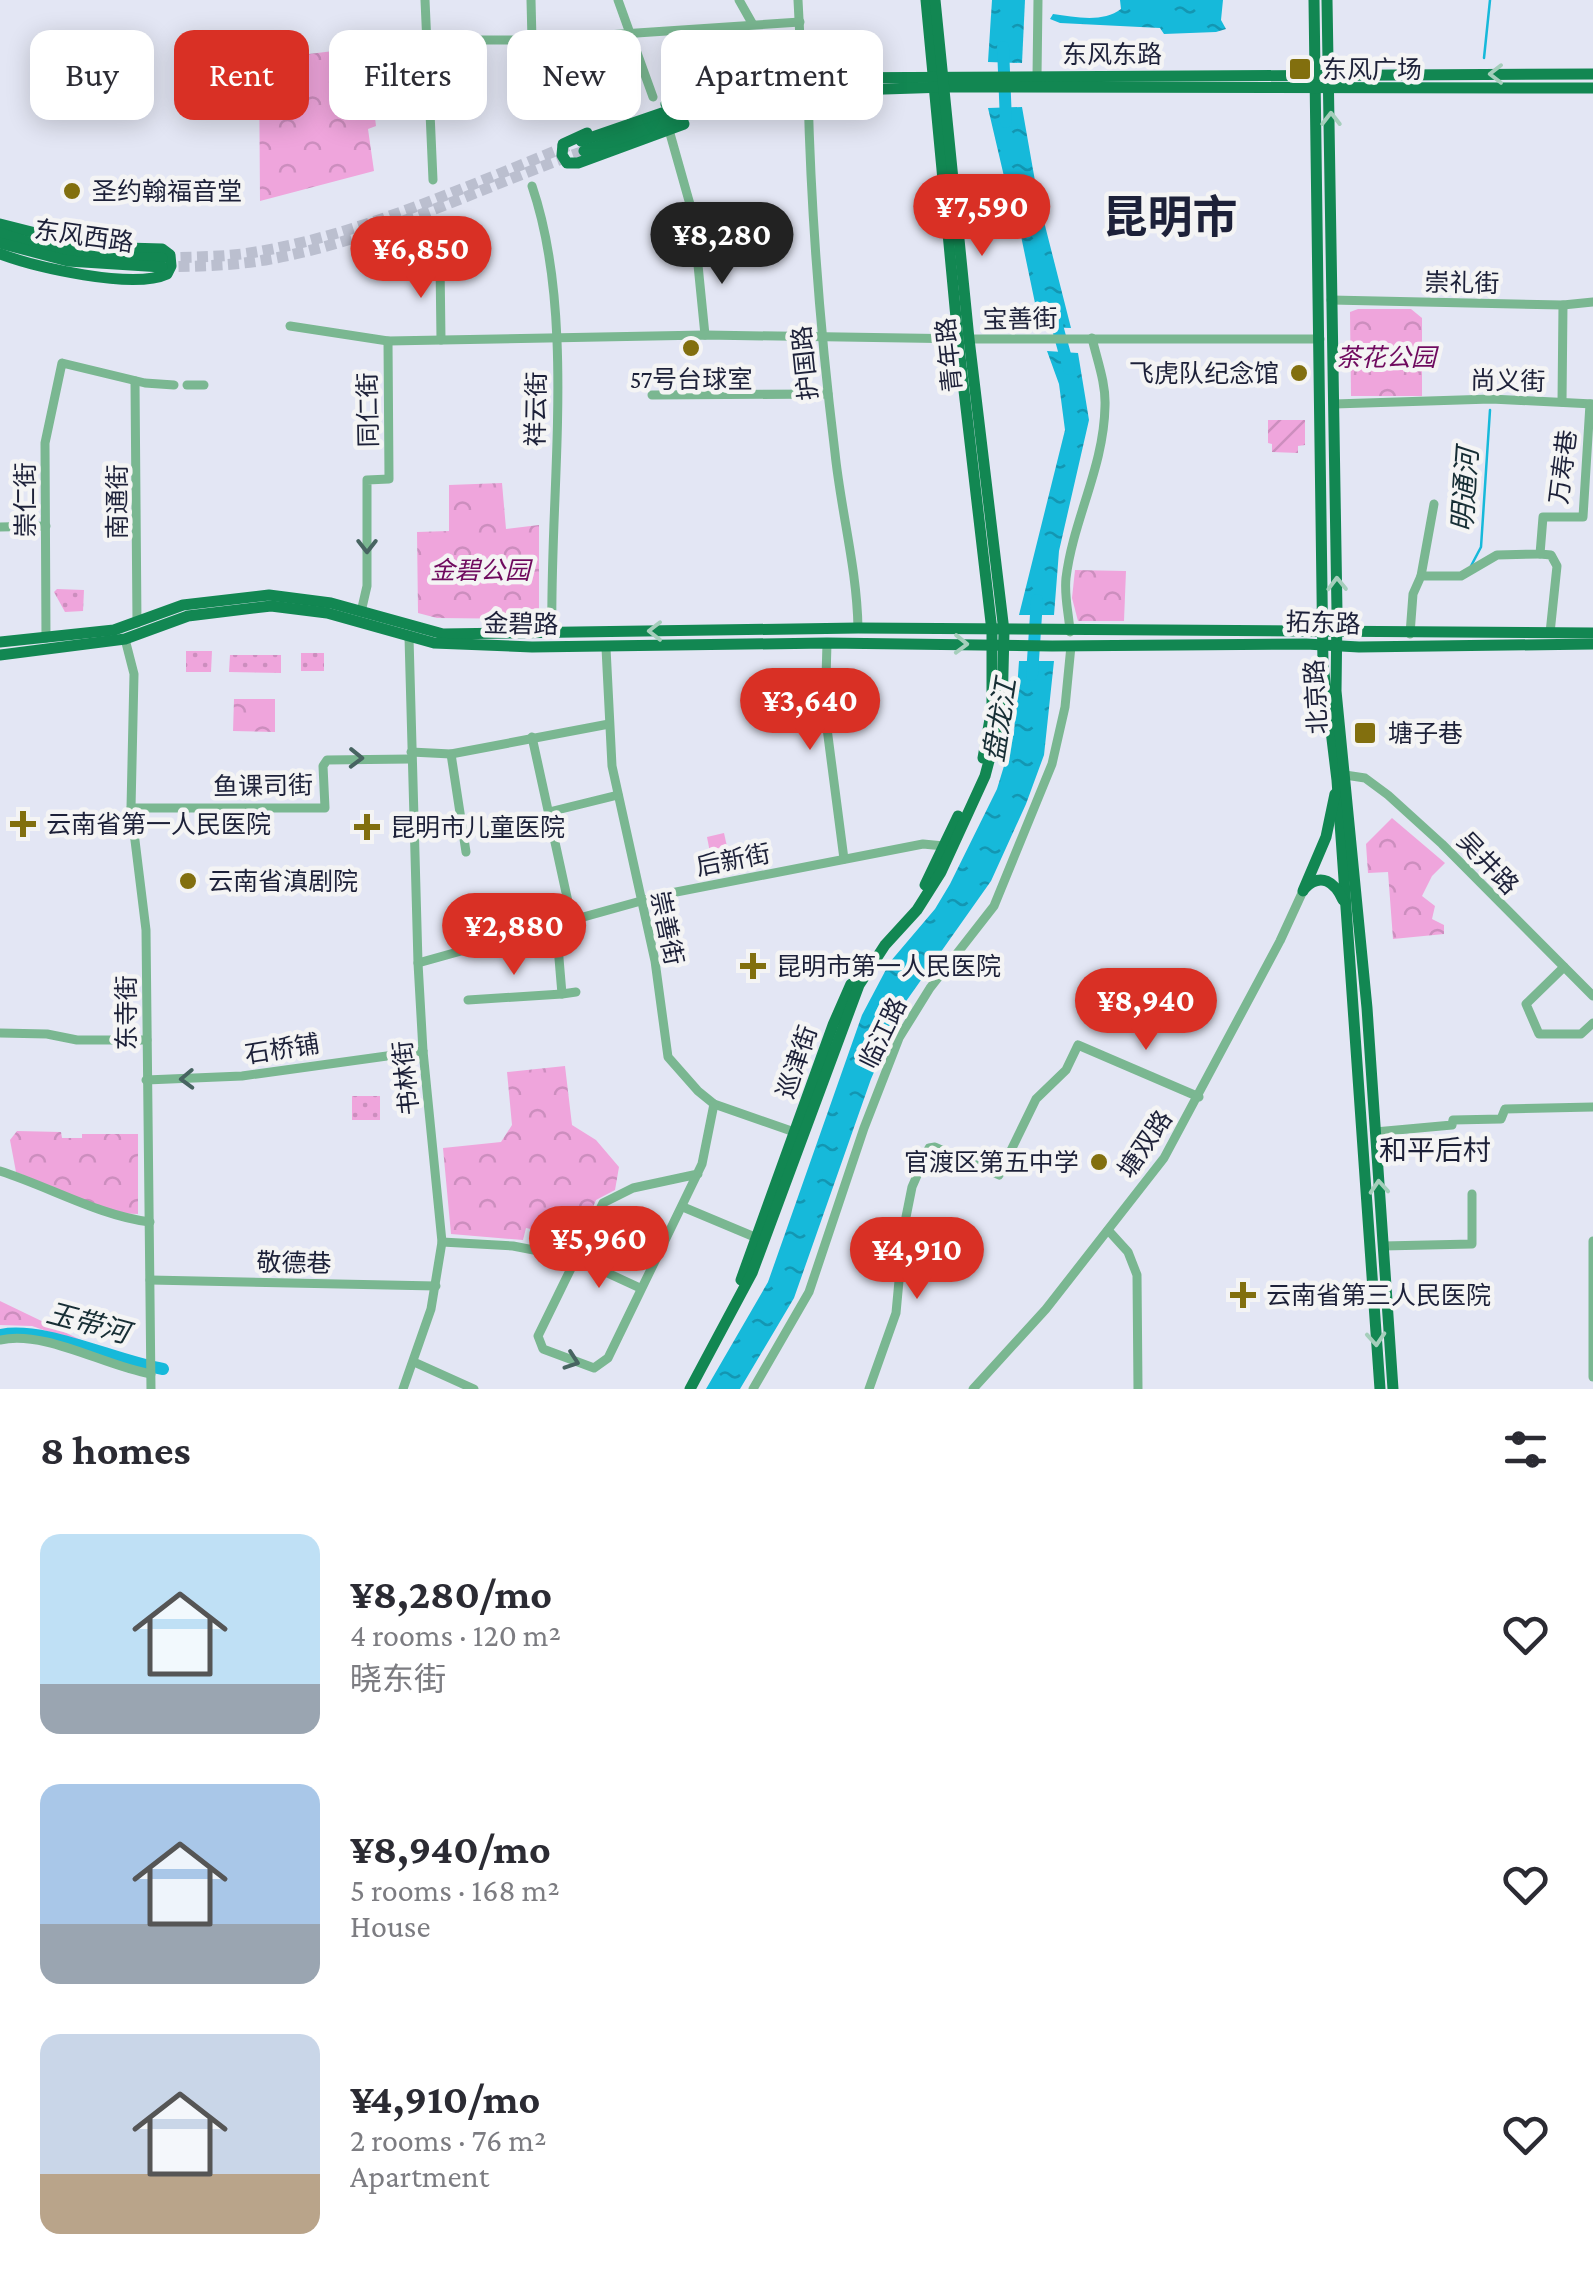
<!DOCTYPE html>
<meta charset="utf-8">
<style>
:root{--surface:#fff;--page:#f7f7f7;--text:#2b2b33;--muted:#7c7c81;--accent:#d93025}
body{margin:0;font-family:"Crimson Pro","Noto Sans SC",serif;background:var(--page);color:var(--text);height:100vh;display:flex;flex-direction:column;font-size:38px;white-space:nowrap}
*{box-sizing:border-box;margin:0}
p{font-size:32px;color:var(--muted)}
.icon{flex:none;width:55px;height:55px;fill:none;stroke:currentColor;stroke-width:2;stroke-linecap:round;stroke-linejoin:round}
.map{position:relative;height:1389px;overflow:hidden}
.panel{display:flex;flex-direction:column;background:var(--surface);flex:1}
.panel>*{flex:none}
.guide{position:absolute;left:30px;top:30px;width:1000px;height:90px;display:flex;gap:20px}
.price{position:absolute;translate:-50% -85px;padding:0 22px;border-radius:35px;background:var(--accent);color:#fff;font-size:32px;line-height:65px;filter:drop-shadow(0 2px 5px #0008)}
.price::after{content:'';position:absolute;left:50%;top:60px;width:30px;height:22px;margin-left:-15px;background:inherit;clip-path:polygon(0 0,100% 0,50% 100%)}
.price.on{background:#222;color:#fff}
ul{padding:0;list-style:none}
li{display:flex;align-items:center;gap:30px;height:250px;padding:0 40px}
li span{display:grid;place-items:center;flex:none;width:280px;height:200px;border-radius:20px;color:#555}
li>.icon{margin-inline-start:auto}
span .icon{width:120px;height:120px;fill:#fffc;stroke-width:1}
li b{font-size:42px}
h2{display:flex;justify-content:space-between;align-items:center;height:120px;padding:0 40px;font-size:42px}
.pill{padding:0 35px;border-radius:20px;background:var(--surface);box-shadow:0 5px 25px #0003;font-size:35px;line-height:90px}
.pill.on{background:var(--accent);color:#fff}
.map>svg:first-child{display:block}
</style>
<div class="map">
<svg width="1593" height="1389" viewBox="0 0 1593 1389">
<defs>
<pattern id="grass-dots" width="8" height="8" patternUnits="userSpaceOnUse" patternTransform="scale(2.5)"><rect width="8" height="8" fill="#efa5dc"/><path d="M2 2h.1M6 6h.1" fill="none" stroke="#cc8ebe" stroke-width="1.8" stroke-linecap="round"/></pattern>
<pattern id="park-crowns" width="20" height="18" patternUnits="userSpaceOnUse" patternTransform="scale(2.5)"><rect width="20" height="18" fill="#efa5dc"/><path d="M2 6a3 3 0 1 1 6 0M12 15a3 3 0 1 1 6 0" fill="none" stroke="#cc8ebe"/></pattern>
<pattern id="garden-furrows" width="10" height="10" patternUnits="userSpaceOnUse" patternTransform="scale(2.5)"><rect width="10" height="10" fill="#efa5dc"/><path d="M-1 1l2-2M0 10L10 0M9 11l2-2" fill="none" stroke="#cc8ebe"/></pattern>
<pattern id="water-ripples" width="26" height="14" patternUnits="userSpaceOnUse" patternTransform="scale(2.5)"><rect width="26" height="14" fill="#16b9da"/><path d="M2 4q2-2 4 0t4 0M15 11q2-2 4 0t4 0" fill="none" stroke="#1396b2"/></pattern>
</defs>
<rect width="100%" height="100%" fill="#e3e6f4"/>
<g fill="url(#grass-dots)">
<path d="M57,589L84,590L83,611L65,612L54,592Z"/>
<path d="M186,651H212L211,672H186Z"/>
<rect x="301" y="653" width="23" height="18"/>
<path d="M230,655H281V673L229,672Z"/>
<rect x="352" y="1096" width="28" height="24"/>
</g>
<g fill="url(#park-crowns)">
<path d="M350,49L352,72L369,70L376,126L368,129L374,171L260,201L259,60Z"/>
<path d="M1358,309H1411L1422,318V396H1351L1350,312Z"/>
<path d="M502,483L506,529L539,525V619L437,618L418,613L417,532L449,531V485Z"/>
<path d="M1075,570L1126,571L1124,621H1078L1072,598Z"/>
<path d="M234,699H275V732L233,731Z"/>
<path d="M1392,818L1445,863L1432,876L1422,896L1435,906L1432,919L1444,925V934L1393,939L1388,872L1368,873L1366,844Z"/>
<path d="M565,1066L572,1125L596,1140L619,1167L615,1190L596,1200L579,1239L526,1228L523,1240L451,1234L443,1148L501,1142L512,1125L507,1072Z"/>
<path d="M17,1131L61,1132L62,1138H82V1134H138V1214L114,1213L16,1172L10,1140Z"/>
<path d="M0,1301L83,1341L81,1343L32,1326L0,1325Z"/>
</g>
<path fill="url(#garden-furrows)" d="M1268,420H1305V445L1298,446V453L1272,452V444L1268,443Z"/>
<path fill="#efa5dc" d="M724,833L732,869L714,873L707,837Z"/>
<g fill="url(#water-ripples)">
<path d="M992,0H1025L1022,63L988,62Z"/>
<path d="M1120,0H1223L1221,20L1226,29L1216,32L1164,34L1160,28L1060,23L1050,19L1053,14C1075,17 1103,23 1121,9Z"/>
<path d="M1022,107L1038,198L1071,328L1040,327L1021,236L1017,232L988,108Z"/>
<path d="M1047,351L1078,353L1089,420L1059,551L1054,615H1019L1065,430L1059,384Z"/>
<path d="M1019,661H1054L1044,755L1026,804L991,881L902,1007L871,1079L794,1298L740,1389H706L768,1282L862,1015L890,962L935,909L950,884L997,789L1014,733Z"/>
</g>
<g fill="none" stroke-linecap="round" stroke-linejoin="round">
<g stroke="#16b9da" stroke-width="2.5">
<path d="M1484,58L1490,0"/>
<path d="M1471,566L1481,547L1490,410"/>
</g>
<g stroke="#16b9da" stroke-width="12">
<path d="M1003,47L1006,122"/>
<path d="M1053,311L1069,369"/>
<path d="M1032,675L1037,600"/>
<path d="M0,1335C45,1326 115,1361 163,1369"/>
</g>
<g stroke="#bbbfcf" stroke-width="11" stroke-dasharray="11 5.5" stroke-linecap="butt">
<path d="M164,258C195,257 226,257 256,252C363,234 467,186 568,146"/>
<path d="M162,267C198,266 234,266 270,259C378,240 481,187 584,151"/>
</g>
<g stroke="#7ab791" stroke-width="9">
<path d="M425,0L433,180"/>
<path d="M531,0L532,40"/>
<path d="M618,0L653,97"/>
<path d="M739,0L752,23"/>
<path d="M798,0L802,78"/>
<path d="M371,44L405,40H532L800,22"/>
<path d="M1037,76L1038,0"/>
<path d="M808,92C811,214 820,331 835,453C841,511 857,569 858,628"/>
<path d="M669,130L693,215L705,335"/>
<path d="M532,186C577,318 549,495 552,634"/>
<path d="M440,262L441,340"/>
<path d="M1331,300L1563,305L1593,302"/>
<path d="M290,326L388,341L705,335L969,339H1320"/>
<path d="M135,381L137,623"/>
<path d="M187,385H204"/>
<path d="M652,395L828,394"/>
<path d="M1562,402L1563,305"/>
<path d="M1334,404L1491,399L1593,404"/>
<path d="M0,527L46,526"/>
<path d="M1540,554L1551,555L1557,566L1550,633"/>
<path d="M1421,576L1434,504"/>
<path d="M361,612L367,586V480L389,479L388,341"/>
<path d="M1070,632C1069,614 1064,597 1066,578C1073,520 1104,467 1105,406C1106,383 1097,360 1092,338"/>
<path d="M1410,634L1413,594L1421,576H1461L1497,555L1540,554L1543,517H1583L1590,404"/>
<path d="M46,638L45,443L62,363L145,383L174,385"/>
<path d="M125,639L134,674L131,808L146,930L151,1389"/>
<path d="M827,643L825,713L844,859"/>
<path d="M606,648L612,766L655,961L668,1057L698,1091L714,1104L800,1134"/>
<path d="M532,737L572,920"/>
<path d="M411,752L451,754L609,724"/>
<path d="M451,754L466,852"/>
<path d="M1345,775L1365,778L1388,795L1442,844L1593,996"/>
<path d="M131,808H325L323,766L327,760L411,759"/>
<path d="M549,812L618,795"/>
<path d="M556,923L562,994L576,992"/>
<path d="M418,963L666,894L923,844L944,846"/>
<path d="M1564,967L1526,1004L1539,1034H1581L1593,1023"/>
<path d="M468,1000L562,994"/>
<path d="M0,1033L47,1034L77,1040H147"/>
<path d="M146,1080L242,1076L423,1051"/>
<path d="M1375,1132L1452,1125L1453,1120L1501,1119L1505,1109L1593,1107"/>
<path d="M0,1171C50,1187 100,1216 150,1222"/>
<path d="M698,1174L633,1188L603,1203L538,1336L543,1349L594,1368L608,1358L702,1164L714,1104"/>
<path d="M683,1207L757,1238"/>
<path d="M1108,1230L1128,1252L1137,1275L1138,1389"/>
<path d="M1593,1241V1377"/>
<path d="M442,1242L513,1246L575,1258L640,1288"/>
<path d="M1383,1246L1472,1244V1194"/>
<path d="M150,1280L436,1286"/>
<path d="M0,1340C46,1330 104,1366 151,1374"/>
<path d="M414,1362L474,1389"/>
<path d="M403,1389L431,1309L442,1242L423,1051L418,963L409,637"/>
<path d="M753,1389L809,1292L864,1128L899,1038L930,988L994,906L1052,764L1065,707L1071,646"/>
<path d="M869,1389L896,1313L904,1227L912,1187L929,1148L935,1147L999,1175L1036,1099L1066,1070L1078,1045L1199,1097"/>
<path d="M973,1389L1046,1309L1164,1158L1280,941L1303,891"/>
</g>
<g stroke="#128752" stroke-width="11">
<path d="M926,0L958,339L992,631V708L983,758"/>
<path d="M1314,0L1323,665L1337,780L1380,1389"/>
<path d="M1327,0L1337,612L1336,691L1367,1008L1393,1389"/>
<path d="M666,104L742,78L777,76"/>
<path d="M587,133L563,144L562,155L567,163H578L684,124"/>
<path d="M581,141L726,91L802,78L1593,74"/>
<path d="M584,151L730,100L793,92L946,87L1593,88"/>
<path d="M0,224L91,247L162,249L170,255L171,266L167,274C133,290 35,267 0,254"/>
<path d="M0,233C54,253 105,258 162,258"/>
<path d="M0,243L68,261L162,267"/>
<path d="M0,642L114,630L183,605L269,595L331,603L443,634L858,628L1593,633"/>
<path d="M0,655L125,639L188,616L271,606L327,613L434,643L532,647L827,643L1052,646L1306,644L1359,647L1593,644"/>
<path d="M925,885L958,816"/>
<path d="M1305,888C1321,872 1335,882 1343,900"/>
<path d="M1303,891L1326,837L1335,794"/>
<path d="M741,1280L833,1025L851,984"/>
<path d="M690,1389L752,1273L859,985L885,945L917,910L941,872L985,776L1002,712L1004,631L969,339L935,0"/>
</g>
</g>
<defs><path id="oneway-chevron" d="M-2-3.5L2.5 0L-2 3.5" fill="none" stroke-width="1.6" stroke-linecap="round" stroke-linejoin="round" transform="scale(2.5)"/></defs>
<g stroke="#a5cebb">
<use href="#oneway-chevron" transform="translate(1496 74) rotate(-180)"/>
<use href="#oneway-chevron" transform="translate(1331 119) rotate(-90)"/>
<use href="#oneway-chevron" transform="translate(1337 584) rotate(-91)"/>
<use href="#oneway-chevron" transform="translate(655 631) rotate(180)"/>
<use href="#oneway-chevron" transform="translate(961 644) rotate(1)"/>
<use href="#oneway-chevron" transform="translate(1379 1187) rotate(-94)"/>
<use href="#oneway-chevron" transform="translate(1376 1339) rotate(86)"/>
</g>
<g stroke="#476461">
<use href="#oneway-chevron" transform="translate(367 546) rotate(90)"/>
<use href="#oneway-chevron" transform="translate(356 758) rotate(1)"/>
<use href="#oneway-chevron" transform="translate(187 1079) rotate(178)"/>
<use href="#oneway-chevron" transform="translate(572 1361) rotate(19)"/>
</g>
<g fill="#826f0e" stroke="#f4f4f4" stroke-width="4">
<rect x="1288" y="57" width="24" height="24" rx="5"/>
<circle cx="72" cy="191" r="10"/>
<circle cx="691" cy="348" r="10"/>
<circle cx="1299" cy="373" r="10"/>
<rect x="1353" y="721" width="24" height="24" rx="5"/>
<path d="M18 809h10v10h10v10h-10v10h-10v-10h-10v-10h10z"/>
<path d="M362 812h10v10h10v10h-10v10h-10v-10h-10v-10h10z"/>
<circle cx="188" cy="881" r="10"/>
<path d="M748 951h10v10h10v10h-10v10h-10v-10h-10v-10h10z"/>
<circle cx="1099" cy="1162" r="10"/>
<path d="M1238 1280h10v10h10v10h-10v10h-10v-10h-10v-10h10z"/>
</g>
<g text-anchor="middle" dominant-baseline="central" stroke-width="9" stroke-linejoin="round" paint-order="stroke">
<g font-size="25" fill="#1d2139" stroke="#f4f4f4">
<text x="1112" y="54">东风东路</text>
<text transform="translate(84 236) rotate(8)">东风西路</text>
<text transform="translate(1462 283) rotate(1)">崇礼街</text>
<text transform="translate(1020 319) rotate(-1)">宝善街</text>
<text transform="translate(949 355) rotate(-96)">青年路</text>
<text transform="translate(805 363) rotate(-96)">护国路</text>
<text transform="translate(1508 381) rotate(1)">尚义街</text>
<text transform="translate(536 409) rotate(-89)">祥云街</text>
<text transform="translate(368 410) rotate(-91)">同仁街</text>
<text transform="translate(1563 467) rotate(-83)">万寿巷</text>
<text transform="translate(25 500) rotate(-90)">崇仁街</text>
<text transform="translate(117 502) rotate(-90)">南通街</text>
<text transform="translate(1323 623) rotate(2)">拓东路</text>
<text transform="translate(521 624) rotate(1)">金碧路</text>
<text transform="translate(1316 697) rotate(-93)">北京路</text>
<text transform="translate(263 786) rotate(-1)">鱼课司街</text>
<text transform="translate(733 860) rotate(-11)">后新街</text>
<text transform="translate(1488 863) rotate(46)">吴井路</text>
<text transform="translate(667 928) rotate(78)">崇善街</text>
<text transform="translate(126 1013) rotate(-90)">东寺街</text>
<text transform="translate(883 1033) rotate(-64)">临江路</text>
<text transform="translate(282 1049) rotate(-9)">石桥铺</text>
<text transform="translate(797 1062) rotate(-71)">巡津街</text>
<text transform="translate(406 1078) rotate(-96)">书林街</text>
<text transform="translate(1145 1144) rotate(-56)">塘双路</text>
<text transform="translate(294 1263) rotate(1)">敬德巷</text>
</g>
<g font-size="25" fill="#1d2139" stroke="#f4f4f4" text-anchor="start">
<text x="1322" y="69">东风广场</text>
<text x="92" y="191">圣约翰福音堂</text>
<text x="1279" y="373" text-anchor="end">飞虎队纪念馆</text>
<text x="691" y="379" text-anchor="middle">57号台球室</text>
<text x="1388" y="733">塘子巷</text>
<text x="46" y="824">云南省第一人民医院</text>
<text x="390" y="827">昆明市儿童医院</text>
<text x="208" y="881">云南省滇剧院</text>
<text x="776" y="966">昆明市第一人民医院</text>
<text x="1079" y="1162" text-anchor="end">官渡区第五中学</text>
<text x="1266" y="1295">云南省第三人民医院</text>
</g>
<g font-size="25" font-style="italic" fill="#6f0a5e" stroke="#f4f4f4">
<text x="1386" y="357">茶花公园</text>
<text x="480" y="570">金碧公园</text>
</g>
<g font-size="28" font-style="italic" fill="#172e35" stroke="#f4f4f4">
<text transform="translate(1465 490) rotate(-86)">明通河</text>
<text transform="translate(1000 720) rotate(-81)">盘龙江</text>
<text transform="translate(88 1323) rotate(15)">玉带河</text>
</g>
<g font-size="28" fill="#1d2139" stroke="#f4f4f4">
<text x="1435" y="1150">和平后村</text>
</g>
<g font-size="45" font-weight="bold" fill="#1d2139" stroke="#f4f4f4">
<text x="1170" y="218">昆明市</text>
</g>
</g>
</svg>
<b class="price" style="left:982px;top:259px">¥7,590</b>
<b class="price on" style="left:722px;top:287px">¥8,280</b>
<b class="price" style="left:421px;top:301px">¥6,850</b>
<b class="price" style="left:810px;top:753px">¥3,640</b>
<b class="price" style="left:514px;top:978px">¥2,880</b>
<b class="price" style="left:1146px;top:1053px">¥8,940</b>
<b class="price" style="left:599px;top:1291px">¥5,960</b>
<b class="price" style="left:917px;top:1302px">¥4,910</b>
<div class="guide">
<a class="pill">Buy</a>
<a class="pill on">Rent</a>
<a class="pill">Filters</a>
<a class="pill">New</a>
<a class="pill">Apartment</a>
</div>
</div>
<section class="panel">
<h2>8 homes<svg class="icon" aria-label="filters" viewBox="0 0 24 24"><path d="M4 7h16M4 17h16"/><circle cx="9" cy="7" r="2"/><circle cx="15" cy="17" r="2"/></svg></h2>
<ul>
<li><span style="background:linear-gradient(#bfe0f5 75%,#9aa5b1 0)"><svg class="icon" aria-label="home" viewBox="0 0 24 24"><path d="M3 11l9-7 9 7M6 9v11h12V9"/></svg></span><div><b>¥8,280/mo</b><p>4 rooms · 120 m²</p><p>晓东街</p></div><svg class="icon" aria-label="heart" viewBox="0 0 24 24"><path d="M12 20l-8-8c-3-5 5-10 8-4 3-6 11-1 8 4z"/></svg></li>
<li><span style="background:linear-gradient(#a9c7e8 70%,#9aa5b1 0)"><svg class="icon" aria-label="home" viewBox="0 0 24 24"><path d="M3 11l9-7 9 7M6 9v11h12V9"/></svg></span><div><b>¥8,940/mo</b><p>5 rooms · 168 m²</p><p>House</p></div><svg class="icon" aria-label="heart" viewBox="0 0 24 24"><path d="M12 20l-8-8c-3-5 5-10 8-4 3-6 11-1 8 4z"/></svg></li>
<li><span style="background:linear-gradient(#c9d6e8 70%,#b9a48a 0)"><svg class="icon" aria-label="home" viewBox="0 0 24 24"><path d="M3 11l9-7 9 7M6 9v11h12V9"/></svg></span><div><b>¥4,910/mo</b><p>2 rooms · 76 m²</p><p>Apartment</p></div><svg class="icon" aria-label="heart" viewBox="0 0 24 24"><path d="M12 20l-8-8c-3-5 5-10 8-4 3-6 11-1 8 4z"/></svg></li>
</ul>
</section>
